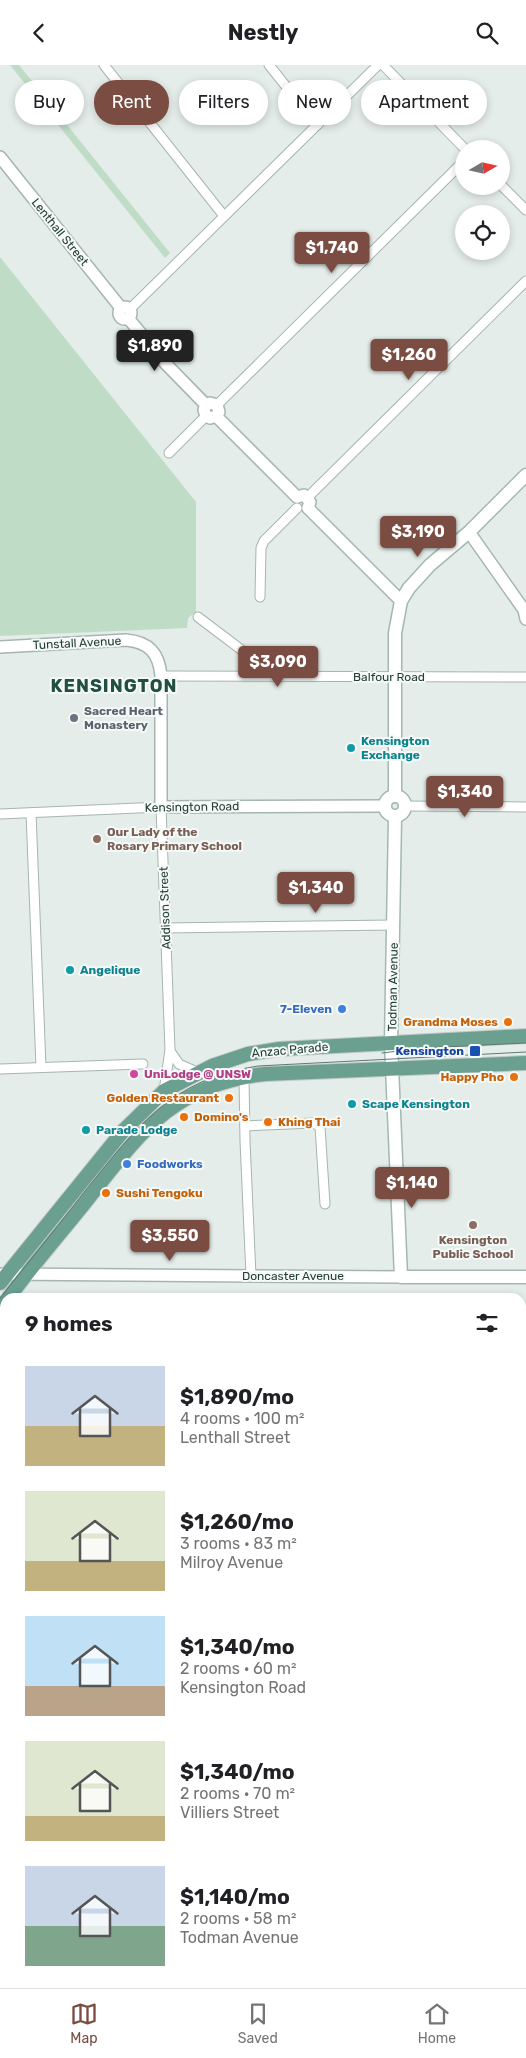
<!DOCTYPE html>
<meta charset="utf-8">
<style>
:root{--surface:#fff;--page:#f6f6f6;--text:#202124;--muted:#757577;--line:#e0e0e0;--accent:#7b4c41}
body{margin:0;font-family:Rubik,sans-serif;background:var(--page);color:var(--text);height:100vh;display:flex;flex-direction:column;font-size:19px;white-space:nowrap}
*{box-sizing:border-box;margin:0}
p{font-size:16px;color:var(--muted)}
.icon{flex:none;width:28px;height:28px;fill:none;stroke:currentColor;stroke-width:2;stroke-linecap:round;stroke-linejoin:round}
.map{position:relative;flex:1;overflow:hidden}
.sheet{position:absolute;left:0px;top:1228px;width:526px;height:696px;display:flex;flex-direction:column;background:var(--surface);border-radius:15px 15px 0 0;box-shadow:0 2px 8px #0003}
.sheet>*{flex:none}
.top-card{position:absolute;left:15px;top:15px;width:496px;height:45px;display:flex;gap:10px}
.needle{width:32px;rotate:81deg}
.tools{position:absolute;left:455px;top:75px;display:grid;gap:10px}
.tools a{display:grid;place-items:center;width:55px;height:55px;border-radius:50%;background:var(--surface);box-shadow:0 2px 8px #0003;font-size:25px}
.price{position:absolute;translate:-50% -42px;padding:0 11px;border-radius:5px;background:var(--accent);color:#fff;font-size:16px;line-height:32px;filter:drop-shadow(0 1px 2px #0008)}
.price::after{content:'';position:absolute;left:50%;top:30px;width:15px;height:11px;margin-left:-8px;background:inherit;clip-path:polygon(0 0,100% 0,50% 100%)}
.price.current{background:#222;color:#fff}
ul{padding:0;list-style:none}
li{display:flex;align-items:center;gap:15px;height:125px;padding:0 25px}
li span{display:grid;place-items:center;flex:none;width:140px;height:100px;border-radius:0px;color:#555}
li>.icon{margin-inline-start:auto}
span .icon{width:60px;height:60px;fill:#fffc;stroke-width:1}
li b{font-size:21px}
h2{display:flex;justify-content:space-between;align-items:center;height:60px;padding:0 25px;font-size:21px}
.pill{padding:0 18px;border-radius:22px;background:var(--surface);box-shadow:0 2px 8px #0003;font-size:18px;line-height:45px}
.pill.current{background:var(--accent);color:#fff}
header{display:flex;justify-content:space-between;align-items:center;height:65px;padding:0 25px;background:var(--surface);font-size:22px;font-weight:700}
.tab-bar{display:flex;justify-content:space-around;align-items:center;height:70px;border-top:1px solid var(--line);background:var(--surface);font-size:14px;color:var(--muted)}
.tab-bar a{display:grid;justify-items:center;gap:2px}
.tab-bar .current{color:var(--accent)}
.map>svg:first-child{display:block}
</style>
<header><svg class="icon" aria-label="back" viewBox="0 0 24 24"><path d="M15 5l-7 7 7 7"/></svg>Nestly<svg class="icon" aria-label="search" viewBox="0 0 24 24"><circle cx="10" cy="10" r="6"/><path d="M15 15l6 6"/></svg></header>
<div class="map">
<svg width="526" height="1923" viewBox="0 0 526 1923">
<rect width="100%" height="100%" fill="#e4ede9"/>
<g fill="#bfddc6">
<path d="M10,0H19L170,188L165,193Z"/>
<path d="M0,192L196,437V547L188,553L187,563L0,571Z"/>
<path d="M521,1270H526V1923H0V1280L5,1278V1919H521Z"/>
</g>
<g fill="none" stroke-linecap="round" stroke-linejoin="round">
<defs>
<g id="minor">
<path d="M104,0L224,151"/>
<path d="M269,0L317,60"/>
<path d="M383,0L465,84"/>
<path d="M501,120L526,145"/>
<path d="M130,244L378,0"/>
<path d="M217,340L464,96"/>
<path d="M169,388L206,351"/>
<path d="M308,432L526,216"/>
<path d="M260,532L261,483L264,476L297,443"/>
<path d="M198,552L276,611"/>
<path d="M161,611L526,612"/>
<path d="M405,741L526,742"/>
<path d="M31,748L41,1002"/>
<path d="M0,749L161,742L170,985L164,1026"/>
<path d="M165,863L394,860"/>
<path d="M170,986L179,999L197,1007"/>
<path d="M0,1004L143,999"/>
<path d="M244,1011L245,1076L251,1211"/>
<path d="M245,1061L314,1058L320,1062L325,1139"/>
</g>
<g id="tertiary">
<path d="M0,92L121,243"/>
<circle cx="125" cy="248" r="6"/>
<path d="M128,253L166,299L206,340"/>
<path d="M206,340L210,338L217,340L219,347L216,351"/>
<path d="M206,340L204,345L206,351L210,353L216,351"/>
<path d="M216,351L297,432"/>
<path d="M297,432L304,430L310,437L308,443"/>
<path d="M308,443L401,536"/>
<path d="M469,467L524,545L526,554"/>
<path d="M0,582L126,575C149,577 159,588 161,611V742L384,741"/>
<path d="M2,1209L401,1212"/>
</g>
<g id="secondary">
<circle cx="395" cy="741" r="10"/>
<path d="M395,731V568L401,536L409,523L430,500L469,467L526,410"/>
<path d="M395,752L391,978L401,1212H526"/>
</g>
<g id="primary">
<path d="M0,1218L123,1066L164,1026L212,1001L248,989L279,984L526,971"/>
<path d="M9,1232C32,1201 58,1171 83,1140C137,1072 171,1019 265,1009L526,998"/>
<path d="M0,1243L5,1237"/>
</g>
</defs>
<use href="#minor" stroke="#a7b5b0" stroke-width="11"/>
<use href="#tertiary" stroke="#a7b5b0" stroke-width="14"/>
<use href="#secondary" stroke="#a3b8b0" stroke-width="15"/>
<use href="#primary" stroke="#c2c9c7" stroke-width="16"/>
<use href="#minor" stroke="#fff" stroke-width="9"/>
<use href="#tertiary" stroke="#fff" stroke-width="11"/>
<use href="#secondary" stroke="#fff" stroke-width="12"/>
<use href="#primary" stroke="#6ba090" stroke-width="14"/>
<g stroke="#5f7971" stroke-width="1">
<path d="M382,988L423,983L526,978"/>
<path d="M0,1233C29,1197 57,1162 85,1126C137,1062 171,1014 258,1001L526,987"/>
</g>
</g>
<circle fill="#6b7280" stroke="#f5f9f7" stroke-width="2" cx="74" cy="653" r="5"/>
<g fill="#0f9aa8" stroke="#f5f9f7" stroke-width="2">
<circle cx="351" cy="683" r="5"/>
<circle cx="70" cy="905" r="5"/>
<circle cx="352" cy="1039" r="5"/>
<circle cx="86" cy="1065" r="5"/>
</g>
<g fill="#8d6e63" stroke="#f5f9f7" stroke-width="2">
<circle cx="97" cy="774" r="5"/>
<circle cx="473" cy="1160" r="5"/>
</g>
<g fill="#3f7fe0" stroke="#f5f9f7" stroke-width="2">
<circle cx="342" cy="944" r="5"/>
<circle cx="127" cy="1099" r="5"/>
</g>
<g fill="#e8710a" stroke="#f5f9f7" stroke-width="2">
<circle cx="508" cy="957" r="5"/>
<circle cx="514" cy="1012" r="5"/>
<circle cx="229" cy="1033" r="5"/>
<circle cx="184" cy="1052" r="5"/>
<circle cx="268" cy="1057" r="5"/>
<circle cx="106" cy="1128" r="5"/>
</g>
<rect fill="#1a4fb4" stroke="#f5f9f7" stroke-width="2" x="469" y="980" width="12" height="12" rx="2.5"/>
<circle fill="#d1479c" stroke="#f5f9f7" stroke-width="2" cx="134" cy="1009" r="5"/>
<g text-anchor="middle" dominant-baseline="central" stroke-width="4" stroke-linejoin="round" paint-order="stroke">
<g font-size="12" fill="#243e36" stroke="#f5f9f7">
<text transform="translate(60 167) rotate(51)">Lenthall Street</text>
<text transform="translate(77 578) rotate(-3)">Tunstall Avenue</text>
<text x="389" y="612">Balfour Road</text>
<text transform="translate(192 742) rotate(-1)">Kensington Road</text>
<text transform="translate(165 843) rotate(-92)">Addison Street</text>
<text transform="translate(393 922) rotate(-89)">Todman Avenue</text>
<text transform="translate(290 985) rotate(-5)">Anzac Parade</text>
<text x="293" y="1211">Doncaster Avenue</text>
</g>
<g font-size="12" font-weight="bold" fill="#5b616d" stroke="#f5f9f7" text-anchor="start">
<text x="84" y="646">Sacred Heart<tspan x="84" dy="14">Monastery</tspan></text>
</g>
<g font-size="12" font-weight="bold" fill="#0d838f" stroke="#f5f9f7" text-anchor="start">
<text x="361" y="676">Kensington<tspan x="361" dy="14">Exchange</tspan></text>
<text x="80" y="905">Angelique</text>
<text x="362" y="1039">Scape Kensington</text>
<text x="96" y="1065">Parade Lodge</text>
</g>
<g font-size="12" font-weight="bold" fill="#785e54" stroke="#f5f9f7" text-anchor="start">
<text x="107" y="767">Our Lady of the<tspan x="107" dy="14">Rosary Primary School</tspan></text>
<text x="473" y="1175" text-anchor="middle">Kensington<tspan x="473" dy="14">Public School</tspan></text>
</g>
<g font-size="12" font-weight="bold" fill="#366cbe" stroke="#f5f9f7" text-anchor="end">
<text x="332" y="944">7-Eleven</text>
<text x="137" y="1099" text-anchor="start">Foodworks</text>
</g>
<g font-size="12" font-weight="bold" fill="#c56008" stroke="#f5f9f7" text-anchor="end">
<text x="498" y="957">Grandma Moses</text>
<text x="504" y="1012">Happy Pho</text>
<text x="219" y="1033">Golden Restaurant</text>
<text x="194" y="1052" text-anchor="start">Domino's</text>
<text x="278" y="1057" text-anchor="start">Khing Thai</text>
<text x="116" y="1128" text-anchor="start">Sushi Tengoku</text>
</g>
<g font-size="12" font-weight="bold" fill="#164399" stroke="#f5f9f7" text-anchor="end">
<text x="464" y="986">Kensington</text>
</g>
<g font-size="12" font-weight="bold" fill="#b23c85" stroke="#f5f9f7" text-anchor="start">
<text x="144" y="1009">UniLodge @ UNSW</text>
</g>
<g font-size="18" font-weight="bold" letter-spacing="1" fill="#214f42" stroke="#f5f9f7">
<text x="114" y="621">KENSINGTON</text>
</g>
</g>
</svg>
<div class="tools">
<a><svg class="needle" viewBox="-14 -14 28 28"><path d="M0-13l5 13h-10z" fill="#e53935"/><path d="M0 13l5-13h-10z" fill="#757577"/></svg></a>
<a><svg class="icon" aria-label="locate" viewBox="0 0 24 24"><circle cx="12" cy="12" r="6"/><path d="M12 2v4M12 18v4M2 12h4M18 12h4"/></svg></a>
</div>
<b class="price" style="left:332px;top:209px">$1,740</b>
<b class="price current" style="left:155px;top:307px">$1,890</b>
<b class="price" style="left:409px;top:316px">$1,260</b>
<b class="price" style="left:418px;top:493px">$3,190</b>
<b class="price" style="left:278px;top:623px">$3,090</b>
<b class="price" style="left:465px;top:753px">$1,340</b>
<b class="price" style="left:316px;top:849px">$1,340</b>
<b class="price" style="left:412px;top:1144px">$1,140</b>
<b class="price" style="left:170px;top:1197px">$3,550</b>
<div class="top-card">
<a class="pill">Buy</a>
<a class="pill current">Rent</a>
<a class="pill">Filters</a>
<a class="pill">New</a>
<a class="pill">Apartment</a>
</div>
<section class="sheet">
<h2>9 homes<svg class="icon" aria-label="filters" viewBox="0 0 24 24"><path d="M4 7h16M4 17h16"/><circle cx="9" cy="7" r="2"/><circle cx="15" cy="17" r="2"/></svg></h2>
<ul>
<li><span style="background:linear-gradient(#c9d6e8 60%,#c2b280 0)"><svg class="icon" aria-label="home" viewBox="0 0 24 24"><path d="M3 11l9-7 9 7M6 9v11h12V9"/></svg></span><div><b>$1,890/mo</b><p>4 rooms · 100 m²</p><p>Lenthall Street</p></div></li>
<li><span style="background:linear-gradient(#dfe7d0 70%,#c2b280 0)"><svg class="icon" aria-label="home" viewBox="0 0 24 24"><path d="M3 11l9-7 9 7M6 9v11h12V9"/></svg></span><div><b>$1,260/mo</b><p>3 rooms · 83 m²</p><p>Milroy Avenue</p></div></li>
<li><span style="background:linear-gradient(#bfe0f5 70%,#b9a48a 0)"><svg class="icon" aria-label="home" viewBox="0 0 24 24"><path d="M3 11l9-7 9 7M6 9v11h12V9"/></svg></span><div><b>$1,340/mo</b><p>2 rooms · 60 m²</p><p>Kensington Road</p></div></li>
<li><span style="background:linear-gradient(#dfe7d0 75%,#c2b280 0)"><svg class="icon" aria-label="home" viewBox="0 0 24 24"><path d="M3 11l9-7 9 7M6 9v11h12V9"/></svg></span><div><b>$1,340/mo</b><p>2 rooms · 70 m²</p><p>Villiers Street</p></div></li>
<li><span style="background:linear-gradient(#c9d6e8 60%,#7fa58c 0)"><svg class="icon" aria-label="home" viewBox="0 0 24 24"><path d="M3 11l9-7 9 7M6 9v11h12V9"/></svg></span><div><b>$1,140/mo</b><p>2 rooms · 58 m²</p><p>Todman Avenue</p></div></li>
</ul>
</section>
</div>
<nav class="tab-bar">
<a class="current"><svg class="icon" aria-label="map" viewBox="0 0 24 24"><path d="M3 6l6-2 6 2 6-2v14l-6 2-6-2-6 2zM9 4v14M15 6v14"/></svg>Map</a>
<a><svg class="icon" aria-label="saved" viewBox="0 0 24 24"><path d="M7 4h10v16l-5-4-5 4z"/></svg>Saved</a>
<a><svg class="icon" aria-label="home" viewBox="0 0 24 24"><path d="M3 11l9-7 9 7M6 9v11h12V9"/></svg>Home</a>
</nav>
